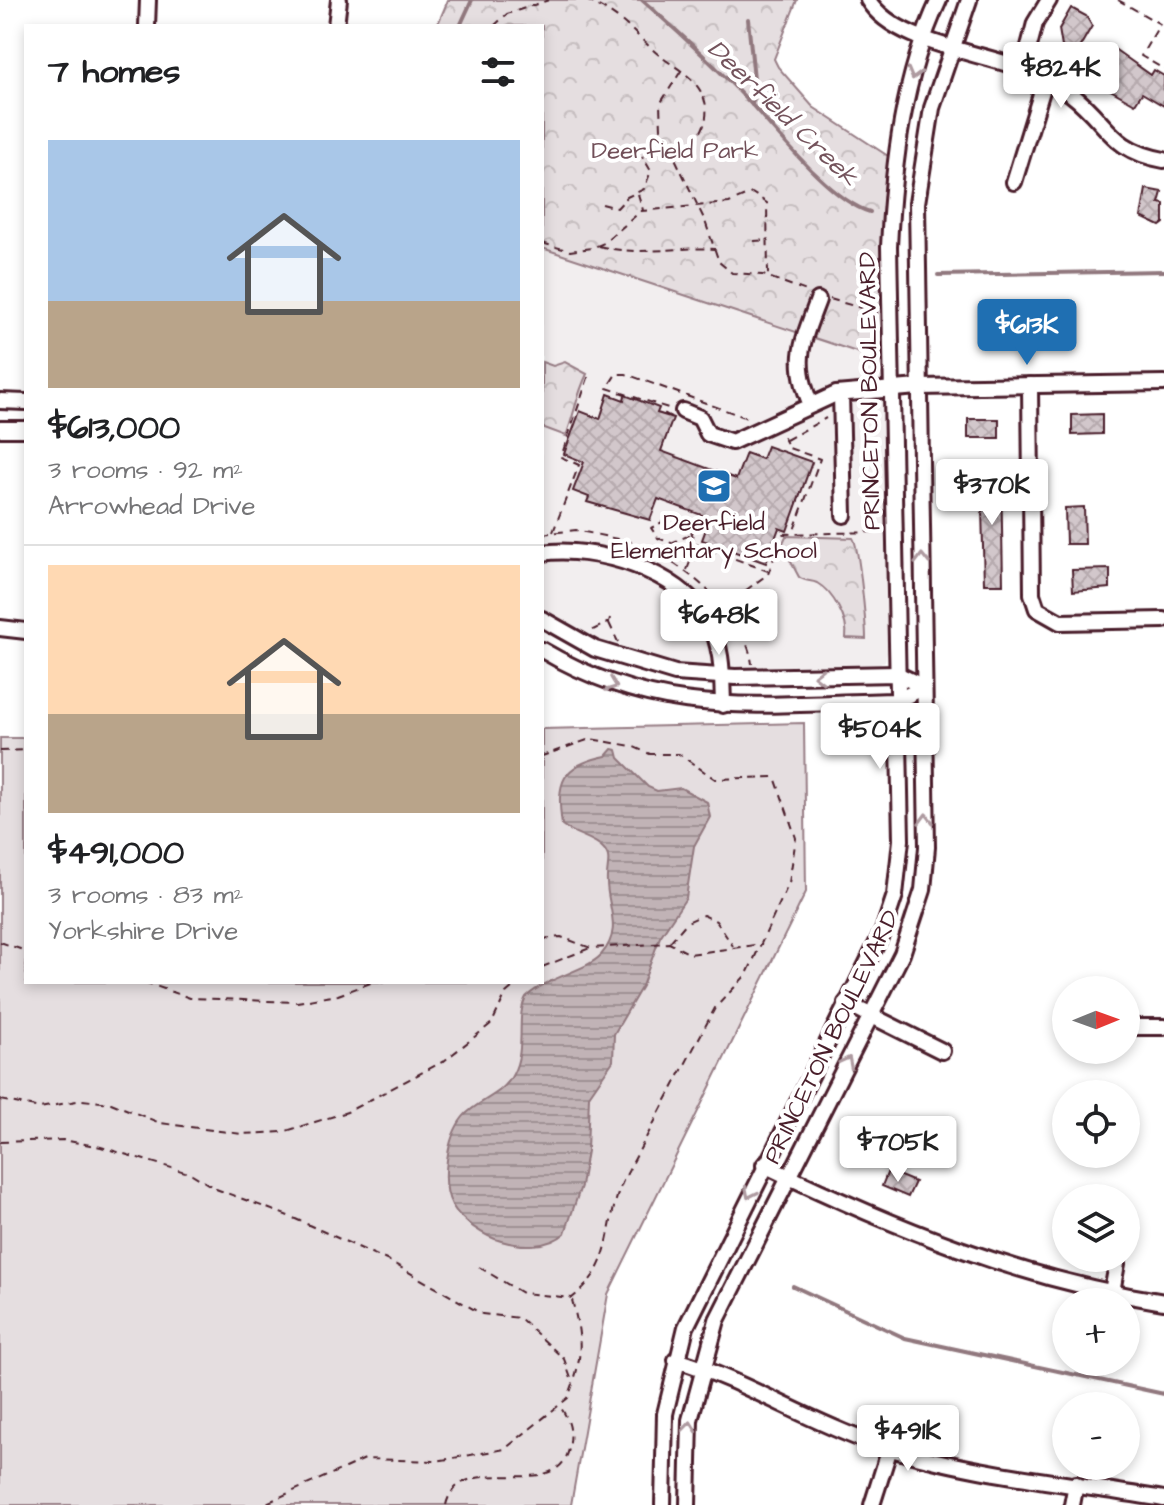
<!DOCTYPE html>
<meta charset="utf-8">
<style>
:root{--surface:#fff;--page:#f6f6f6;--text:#202124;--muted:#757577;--line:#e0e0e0;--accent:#1f6fb2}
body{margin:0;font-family:"Architects Daughter",sans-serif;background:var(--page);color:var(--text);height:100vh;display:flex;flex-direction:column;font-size:30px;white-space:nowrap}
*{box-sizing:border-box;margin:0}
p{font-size:26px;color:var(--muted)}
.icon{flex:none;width:44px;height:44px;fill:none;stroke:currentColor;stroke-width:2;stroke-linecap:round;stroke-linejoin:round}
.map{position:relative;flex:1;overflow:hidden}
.drawer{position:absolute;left:24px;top:24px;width:520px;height:960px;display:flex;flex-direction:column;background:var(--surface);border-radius:0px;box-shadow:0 4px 12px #0003}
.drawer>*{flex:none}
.needle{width:52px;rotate:89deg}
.buttons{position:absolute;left:1052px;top:976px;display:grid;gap:16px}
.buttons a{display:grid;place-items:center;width:88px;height:88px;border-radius:50%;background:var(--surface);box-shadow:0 4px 12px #0003;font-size:40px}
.price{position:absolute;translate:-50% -68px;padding:0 18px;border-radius:8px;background:#fff;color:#222;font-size:26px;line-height:52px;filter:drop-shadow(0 2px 4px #0008)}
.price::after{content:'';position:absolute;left:50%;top:48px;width:24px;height:18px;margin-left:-12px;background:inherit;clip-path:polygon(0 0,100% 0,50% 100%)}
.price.current{background:var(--accent);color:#fff}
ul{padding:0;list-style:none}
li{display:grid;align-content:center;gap:16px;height:424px;padding:0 24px}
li+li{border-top:2px solid var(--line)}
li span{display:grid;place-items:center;height:248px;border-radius:0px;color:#555}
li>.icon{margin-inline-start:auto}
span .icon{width:144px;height:144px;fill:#fffc;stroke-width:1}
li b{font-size:34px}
h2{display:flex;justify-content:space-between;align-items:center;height:96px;padding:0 24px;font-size:34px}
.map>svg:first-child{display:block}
</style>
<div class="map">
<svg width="1164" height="1505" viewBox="0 0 1164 1505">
<defs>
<pattern id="park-crowns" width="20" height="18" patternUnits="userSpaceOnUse" patternTransform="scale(2)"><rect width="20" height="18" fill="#e5dee0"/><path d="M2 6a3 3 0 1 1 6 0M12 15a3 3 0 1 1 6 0" fill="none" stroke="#c6bec0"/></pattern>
<pattern id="water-rules" width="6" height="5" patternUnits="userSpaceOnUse" patternTransform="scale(2)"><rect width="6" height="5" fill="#c1b3b6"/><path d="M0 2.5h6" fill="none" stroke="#9f9194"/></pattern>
<pattern id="building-cross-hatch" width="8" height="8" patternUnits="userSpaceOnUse" patternTransform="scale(2)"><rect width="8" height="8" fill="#d2c7cb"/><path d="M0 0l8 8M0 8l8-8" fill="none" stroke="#b6aaae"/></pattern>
</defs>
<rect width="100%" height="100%" fill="#fff"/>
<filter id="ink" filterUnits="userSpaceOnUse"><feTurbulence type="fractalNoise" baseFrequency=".0125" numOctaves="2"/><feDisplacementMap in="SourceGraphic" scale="16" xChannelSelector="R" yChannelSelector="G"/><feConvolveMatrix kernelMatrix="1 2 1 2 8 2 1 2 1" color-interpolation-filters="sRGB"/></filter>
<g filter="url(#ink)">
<path fill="#f2eeef" d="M542,248L884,361L889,646L885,661L873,668L741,670L676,666L604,645L542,610Z"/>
<path fill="#e5dee0" stroke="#987e86" stroke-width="2" d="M804,723L806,892L608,1294L571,1505H0V738H26V982H542V729Z"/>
<g fill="url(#park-crowns)" stroke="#987e86" stroke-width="2">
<path d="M448,0H797L774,59L778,67L813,107L888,156L882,253L884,361L542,248V26H437Z"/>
<path d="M542,362L553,366L565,362L587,374C577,394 574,415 566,436L542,427Z"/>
<path d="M786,536L853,538C859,546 866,624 866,639L846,638C849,621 833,592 817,583C811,580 805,582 799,577L782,545Z"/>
</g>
<path fill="url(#water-rules)" stroke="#91787e" stroke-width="2" d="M612,749L617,750L619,758L648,787L657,791L681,788L707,802L710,817L694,846L686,898L660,937L642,986L614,1034L613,1061L589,1096L587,1151L581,1186L565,1233C549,1248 521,1247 501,1241C484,1236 461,1221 452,1205C440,1182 447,1137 463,1117C477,1100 503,1096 513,1074C527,1047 515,1018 526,997C547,977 586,971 601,955C625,928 605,905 607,877C607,866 612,857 603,848C594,838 574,835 562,825C556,782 561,765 606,756Z"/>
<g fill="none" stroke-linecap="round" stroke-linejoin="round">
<g stroke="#91787e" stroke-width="4">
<path d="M642,0C680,33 719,69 753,106C779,135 833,202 870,212"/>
<path d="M748,19L755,89L752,105"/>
<path d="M460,26L472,0"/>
<path d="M938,275L1164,271"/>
<path d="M793,1286L905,1338L1164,1394"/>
</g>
</g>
<g fill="url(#building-cross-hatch)" stroke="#4a1f2b" stroke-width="2">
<path d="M1071,8L1086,16L1092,26L1075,55V51L1062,47L1059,29Z"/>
<path d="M1103,48L1109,53L1113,48L1151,75L1154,70L1164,76V106L1142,93L1135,104L1100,84L1108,73L1098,66L1102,60L1097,56Z"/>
<path d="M1146,189L1162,192L1159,203L1164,204V223L1160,226L1141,217Z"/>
<path d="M608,394L624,400L625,395L659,408L657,413L673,418L661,451L736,479L746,453L762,459L767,446L812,462L787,531L779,528L766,563L702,540L710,518L658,499L650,520L587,502L589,497L573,491L584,462L564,454L580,411L600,419Z"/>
<path d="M1102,414V434L1072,435V415Z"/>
<rect x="968" y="419" width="31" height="19"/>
<path d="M981,471H1001L1003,584H984Z"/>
<path d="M1084,507L1085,544H1066L1065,508Z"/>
<path d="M1110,569V588L1073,591L1072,570Z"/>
<path d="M888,1171L915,1182L908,1197L882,1186Z"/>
</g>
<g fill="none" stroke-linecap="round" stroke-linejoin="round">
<defs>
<g id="minor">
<path d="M868,0C894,43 977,51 1022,69C1037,76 1058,83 1071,94C1109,123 1109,150 1164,160"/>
<path d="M147,26L148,0"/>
<path d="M336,26L339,0"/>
<path d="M1023,70L1035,23L1049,0"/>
<path d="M1014,182L1045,81"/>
<path d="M1030,385L1032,594L1037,609L1060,622L1164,620"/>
<path d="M841,394L844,515"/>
<path d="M0,401L26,402"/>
<path d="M811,405C792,361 802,343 818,300"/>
<path d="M683,411L700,418L708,434L732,442L836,394L918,387L1164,383"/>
<path d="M0,429H26"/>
<path d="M542,553C595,545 680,571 708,620C723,647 722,675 723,705"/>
<path d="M542,619L595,649L675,673L735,677L897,674L924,687"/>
<path d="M0,628L26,631"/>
<path d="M542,650C664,722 763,703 897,701L924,687"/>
<path d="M846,1003L942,1051"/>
<path d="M1126,1027H1164"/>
<path d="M764,1165C892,1227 1022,1280 1164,1302"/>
<path d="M1112,1292L1118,1258"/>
<path d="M676,1360C744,1380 805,1420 872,1443C965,1474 1067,1483 1164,1499"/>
<path d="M663,1505L665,1414L686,1327L883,931L895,895L901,840L889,247C893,164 903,77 939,0"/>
<path d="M688,1505L690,1420L717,1320L902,954L923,890L927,847L917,203L932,108L969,0"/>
<path d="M872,1505L890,1448"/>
<path d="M1072,1505L1076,1484"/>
</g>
</defs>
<use href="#minor" stroke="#4a1f2b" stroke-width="20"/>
<g stroke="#4a1f2b" stroke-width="2" stroke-dasharray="8 6" stroke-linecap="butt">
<path d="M586,0C622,16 631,31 659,55C669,63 680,69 689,77C720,106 706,138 675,158"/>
<path d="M1118,0L1160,24L1141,56L1164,69"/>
<path d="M494,26L507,14L549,0"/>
<path d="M681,71L660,104L661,129L705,221L719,262L732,273L763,275L809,292"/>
<path d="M638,194L643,210"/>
<path d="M602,204L617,208L627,197L644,189L651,171L642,156"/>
<path d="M754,241L767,240"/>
<path d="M542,243L570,251L592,248L604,243L641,211L729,203L752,193L767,203L768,275"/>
<path d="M599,246C642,257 671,246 715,249"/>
<path d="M830,299L878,313"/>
<path d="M671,417L665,414L668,408L607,388L616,374H626L747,418"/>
<path d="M783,436L789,448L820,459L793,533"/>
<path d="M786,440L826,418"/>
<path d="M553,532L579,465L561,457L589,375"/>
<path d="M542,534L576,530L631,542L627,550"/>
<path d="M690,535L671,543L658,538L651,528L672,517H682L689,524L695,544L768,571"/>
<path d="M640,554L643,547C686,565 746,615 752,664"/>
<path d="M687,570L696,546"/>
<path d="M723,607L768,574L783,534L879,532"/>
<path d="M609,623L618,642"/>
<path d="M593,630L609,622L611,614"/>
<path d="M0,751L26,750"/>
<path d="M542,939L561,937L591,948L669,943L690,954L762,944"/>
<path d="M0,942L26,951"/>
<path d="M670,942L687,922L703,915L716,921L733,946"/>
<path d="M542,967L590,948"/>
<path d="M144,982L190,998L297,1002L338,995L373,982"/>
<path d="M0,1100L40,1108L82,1100L111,1103L160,1123L242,1134L283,1132L347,1112L444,1061L492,1023L506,993L519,982"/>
<path d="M0,1142L63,1140L101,1147L192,1174L216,1189L291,1217L391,1262L482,1314L520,1318L564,1359L573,1384L568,1398L505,1449L436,1461L365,1459L262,1505"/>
<path d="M479,1267L522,1293L572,1298C617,1262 602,1228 623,1181L715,1008L747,974L789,883L796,838L775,777L715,779L679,754H650L632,746L590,739L542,756"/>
<path d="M572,1300C580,1331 584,1352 573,1383"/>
<path d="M446,1505C460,1447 556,1505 569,1449C572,1432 571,1423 561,1408"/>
</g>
<use href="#minor" stroke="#fff" stroke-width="14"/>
</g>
<defs><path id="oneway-chevron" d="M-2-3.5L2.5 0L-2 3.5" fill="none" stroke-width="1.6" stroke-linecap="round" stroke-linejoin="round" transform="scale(2)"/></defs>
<g stroke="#ae9aa0">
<use href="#oneway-chevron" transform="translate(914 74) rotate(105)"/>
<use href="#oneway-chevron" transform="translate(922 559) rotate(-91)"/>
<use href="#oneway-chevron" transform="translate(819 676) rotate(179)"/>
<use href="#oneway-chevron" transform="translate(612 685) rotate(21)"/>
<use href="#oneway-chevron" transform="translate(926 819) rotate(-91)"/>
<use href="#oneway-chevron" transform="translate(847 1062) rotate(-63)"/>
<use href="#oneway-chevron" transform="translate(750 1193) rotate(116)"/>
<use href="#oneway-chevron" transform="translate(690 1427) rotate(-84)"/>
</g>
</g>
<defs>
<symbol id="school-square" viewBox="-11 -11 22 22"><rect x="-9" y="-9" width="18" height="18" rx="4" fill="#1f6fb2" stroke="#fff"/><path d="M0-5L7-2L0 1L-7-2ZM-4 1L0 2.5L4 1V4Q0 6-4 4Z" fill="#fff"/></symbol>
</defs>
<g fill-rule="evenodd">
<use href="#school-square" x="694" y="466" width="40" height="40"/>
</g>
<g text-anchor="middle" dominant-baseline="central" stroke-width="8" stroke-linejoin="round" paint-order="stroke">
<g font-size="24" fill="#714f58" stroke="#fff">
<text x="675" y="151">Deerfield Park</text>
</g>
<g font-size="24" fill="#4a1f2b" stroke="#fff">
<text transform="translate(870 391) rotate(-91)">PRINCETON BOULEVARD</text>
<text transform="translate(832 1037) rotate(-64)">PRINCETON BOULEVARD</text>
</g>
<g font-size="24" fill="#4a1f2b" stroke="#fff">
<text x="714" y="523">Deerfield<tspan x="714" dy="28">Elementary School</tspan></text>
</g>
<g font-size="26" font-style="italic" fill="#74535c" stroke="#fff">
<text transform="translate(783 113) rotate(44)">Deerfield Creek</text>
</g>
</g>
</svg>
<div class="buttons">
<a><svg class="needle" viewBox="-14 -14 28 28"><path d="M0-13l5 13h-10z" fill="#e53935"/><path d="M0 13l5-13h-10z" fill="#757577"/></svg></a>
<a><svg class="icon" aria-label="locate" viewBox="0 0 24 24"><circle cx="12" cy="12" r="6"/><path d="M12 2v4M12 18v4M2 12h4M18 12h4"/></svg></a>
<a><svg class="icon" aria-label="layers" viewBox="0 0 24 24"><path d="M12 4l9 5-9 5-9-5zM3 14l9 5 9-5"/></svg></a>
<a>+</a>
<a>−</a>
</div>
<b class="price" style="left:1061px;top:110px">$824K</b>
<b class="price current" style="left:1027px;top:367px">$613K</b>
<b class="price" style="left:992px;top:527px">$370K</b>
<b class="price" style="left:719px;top:657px">$648K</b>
<b class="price" style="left:880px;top:771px">$504K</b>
<b class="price" style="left:898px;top:1184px">$705K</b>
<b class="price" style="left:908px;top:1473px">$491K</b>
<section class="drawer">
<h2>7 homes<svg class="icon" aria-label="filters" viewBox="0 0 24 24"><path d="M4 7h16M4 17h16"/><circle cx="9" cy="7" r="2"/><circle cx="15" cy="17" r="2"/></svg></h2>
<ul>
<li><span style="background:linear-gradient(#a9c7e8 65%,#b9a48a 0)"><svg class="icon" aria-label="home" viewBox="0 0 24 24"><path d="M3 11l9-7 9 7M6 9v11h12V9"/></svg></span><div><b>$613,000</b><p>3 rooms · 92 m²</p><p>Arrowhead Drive</p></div></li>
<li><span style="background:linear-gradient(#ffd9b3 60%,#b9a48a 0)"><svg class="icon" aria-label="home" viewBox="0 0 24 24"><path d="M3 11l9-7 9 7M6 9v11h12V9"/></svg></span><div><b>$491,000</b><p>3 rooms · 83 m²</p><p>Yorkshire Drive</p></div></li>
</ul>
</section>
</div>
